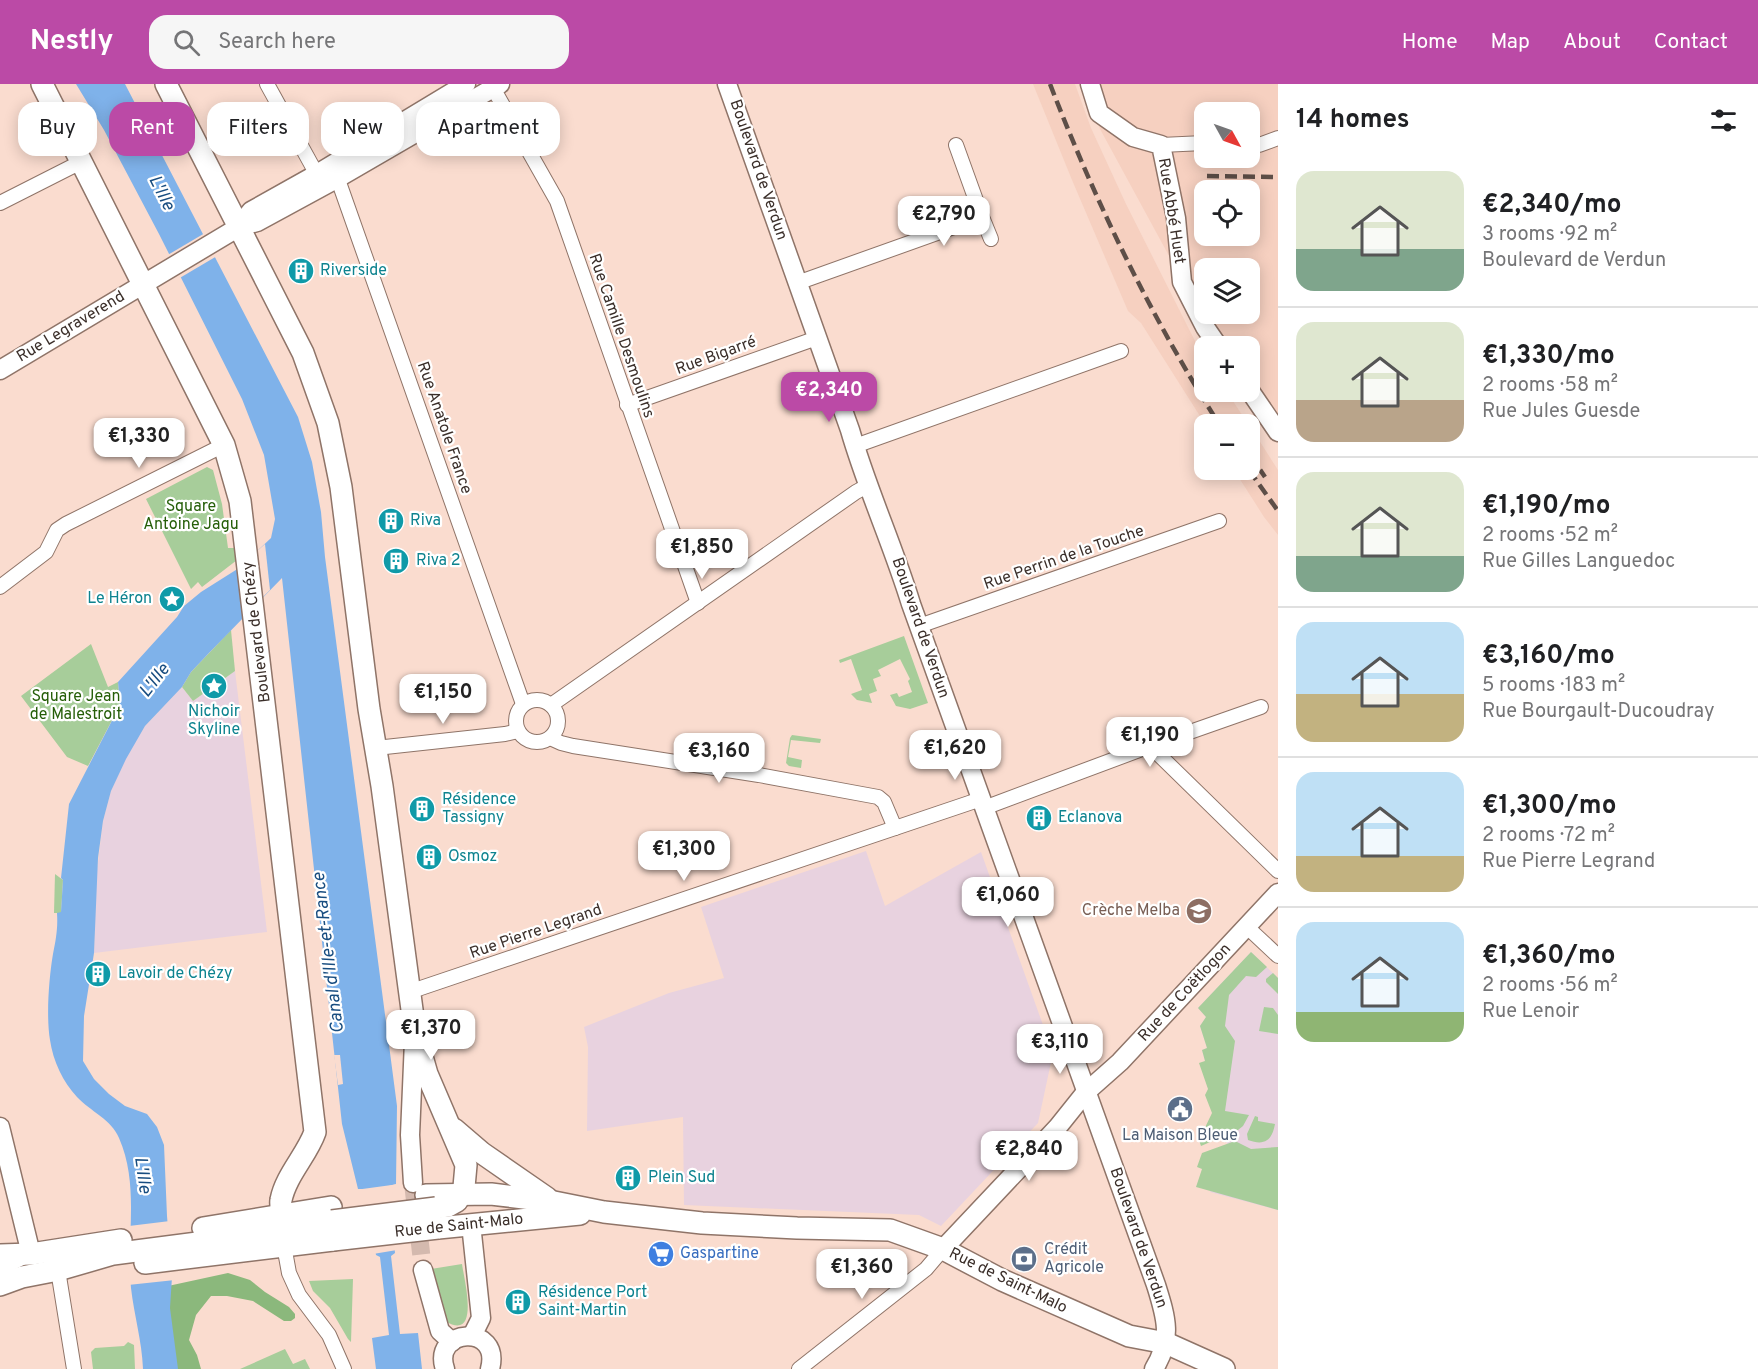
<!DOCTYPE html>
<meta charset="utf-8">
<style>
:root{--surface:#fff;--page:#f6f6f6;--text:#202124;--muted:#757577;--line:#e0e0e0;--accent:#bb4aa6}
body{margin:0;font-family:Overpass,sans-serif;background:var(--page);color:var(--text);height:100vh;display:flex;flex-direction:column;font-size:22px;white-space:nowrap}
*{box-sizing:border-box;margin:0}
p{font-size:20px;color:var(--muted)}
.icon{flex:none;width:33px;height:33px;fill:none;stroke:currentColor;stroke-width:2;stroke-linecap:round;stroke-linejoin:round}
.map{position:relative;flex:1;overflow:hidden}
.details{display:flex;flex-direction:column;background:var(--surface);width:480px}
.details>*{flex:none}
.banner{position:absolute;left:18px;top:18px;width:570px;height:54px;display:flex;gap:12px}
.needle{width:39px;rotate:130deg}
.tools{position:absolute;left:1194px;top:18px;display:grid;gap:12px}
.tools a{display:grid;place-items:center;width:66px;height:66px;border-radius:12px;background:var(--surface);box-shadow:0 3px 15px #0003;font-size:30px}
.price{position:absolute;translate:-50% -51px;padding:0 14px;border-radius:12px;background:#fff;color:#222;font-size:20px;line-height:39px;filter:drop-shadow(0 2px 3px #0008)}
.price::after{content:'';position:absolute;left:50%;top:36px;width:18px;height:14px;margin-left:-9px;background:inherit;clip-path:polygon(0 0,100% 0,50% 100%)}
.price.on{background:var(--accent);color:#fff}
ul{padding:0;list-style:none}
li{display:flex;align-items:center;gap:18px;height:150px;padding:0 18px}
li+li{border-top:2px solid var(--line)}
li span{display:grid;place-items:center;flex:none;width:168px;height:120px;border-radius:18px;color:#555}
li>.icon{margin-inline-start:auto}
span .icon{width:72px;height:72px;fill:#fffc;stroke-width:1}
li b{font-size:26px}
h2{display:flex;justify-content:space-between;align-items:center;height:72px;padding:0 18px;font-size:26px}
.tag{padding:0 21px;border-radius:18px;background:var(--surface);box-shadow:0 3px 15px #0003;font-size:21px;line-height:54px}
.tag.on{background:var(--accent);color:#fff}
header{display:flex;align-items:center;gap:36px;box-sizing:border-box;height:84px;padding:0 30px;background:var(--accent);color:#fff}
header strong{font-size:28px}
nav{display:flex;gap:33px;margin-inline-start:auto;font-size:21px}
.search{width:420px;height:54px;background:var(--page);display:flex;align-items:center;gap:15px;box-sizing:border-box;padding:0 21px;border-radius:18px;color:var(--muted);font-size:22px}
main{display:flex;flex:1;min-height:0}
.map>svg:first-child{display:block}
</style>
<header>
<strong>Nestly</strong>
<div class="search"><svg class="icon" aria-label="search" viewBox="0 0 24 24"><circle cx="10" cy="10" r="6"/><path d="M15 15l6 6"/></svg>Search here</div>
<nav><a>Home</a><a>Map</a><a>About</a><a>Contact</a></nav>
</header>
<main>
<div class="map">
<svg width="1278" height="1285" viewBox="0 0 1278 1285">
<rect width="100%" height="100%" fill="#fadccf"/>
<g fill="#f6d0c0" fill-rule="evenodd">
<path d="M1033,0H1075L1091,44L1126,120L1196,259L1204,272V308H1227L1248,340H1205L1141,239L1128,227L1072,96Z"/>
<path d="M1084,0H1278V348L1250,307V262H1218L1100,45ZM1204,28H1250V74H1204ZM1204,106H1250V152H1204ZM1204,184H1250V230H1204Z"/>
<path d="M1250,342L1278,386V451L1264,433L1234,386H1250Z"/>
</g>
<g fill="#e8d2df">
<path d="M235,587L267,848L94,869L96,795L103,737L111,707L125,675L145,642L182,603L193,617Z"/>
<path d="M866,767L885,822L981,768L1053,969L1038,1039L941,1142L919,1131L684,1121L683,1033L587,1047L588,963L584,943L669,909L724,894L701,823Z"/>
<path d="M1251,868L1278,894V1126L1210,1108L1227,1060L1202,966L1207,964L1200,942L1206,933L1198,924Z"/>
</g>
<g fill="#a7cd9a">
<path d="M207,383L213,386L222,420L228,464H236L237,476L202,503L198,498L191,505L146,415Z"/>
<path d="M231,546L235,587L193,617L182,603L191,588Z"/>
<path d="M904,552L928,619L910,625L896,622L890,611L897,609L899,613L912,608L908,597L910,595L900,575L878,586L881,592L873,595L877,607L869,610L872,619L857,616L851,610L862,606L851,575L840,579L839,576Z"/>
<path d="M91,560L108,603L118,598L120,621L88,682L67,673L21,612Z"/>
<path d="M792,651L821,655L820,659L791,656L788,673L802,676L801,684L789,682L786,679L790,654Z"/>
<path d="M55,790L63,796L61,829H54Z"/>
<path d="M1251,868L1267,883L1256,893L1246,892L1229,911L1225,942L1235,957L1225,1027L1249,1031L1243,1042L1238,1046L1201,1062L1198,1053L1201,1052L1212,1029L1205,1011L1208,1005L1199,979L1205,977L1202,966L1207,964L1200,942L1206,933L1198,924Z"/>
<path d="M1273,889L1278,894V910L1266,898V895Z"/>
<path d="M1264,923L1273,924L1278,931V950L1259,947Z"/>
<path d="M1255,1032L1258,1033V1037L1275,1040C1272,1057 1264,1062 1248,1056L1247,1050Z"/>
<path d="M1235,1057L1251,1065L1278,1063V1126L1196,1103L1202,1085L1197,1083L1202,1069Z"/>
<path d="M462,1180C464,1195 481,1259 445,1237L431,1185Z"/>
<path d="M353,1195L351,1258L348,1255L330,1224L313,1207L309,1197Z"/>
<path d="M128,1258L134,1261L135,1285H93L91,1268L95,1264L124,1262Z"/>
<path d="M285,1265L293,1280L305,1275L310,1285H240Z"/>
</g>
<path fill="#8bb87c" d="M228,1189L250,1196L265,1208L289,1223L295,1230V1234L291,1237H284L253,1217L227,1212H211L196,1231L189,1256L197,1271L201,1285H165L168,1202Z"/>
<path fill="#7fb2ea" d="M76,0H125L298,333L312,378L321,428L325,473L397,1022L396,1100L389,1102L395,1169L391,1172L400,1250L418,1249L422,1285H376L372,1254L389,1251L380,1173L376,1171L364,1105H358L342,1040L282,494L208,570L191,588L182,603L145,642L126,675L111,707L103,737L98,774L94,869L84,932L83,977L94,995L109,1010L125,1022L147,1030L157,1043L164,1061L167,1132L172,1193L170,1224L178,1285H143C142,1257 134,1231 131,1204C126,1153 140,1102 119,1054C112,1036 90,1027 77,1013C63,998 53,977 50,956C46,933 49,893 53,870C56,855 58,844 57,829L61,828L63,796L61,794L69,720L120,621L118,598L177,533L184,522L201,508L239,484L271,454L275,435L264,371L242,315L159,150L104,46Z"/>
<g fill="#fadccf">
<path d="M205,149L217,172L178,195L166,172Z"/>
<path d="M265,460L270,506L244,532L248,475Z"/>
<path d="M334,971H340L343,1000L338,1001Z"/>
<path d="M399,1100L398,1103L392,1104L397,1166L373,1170L361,1108H357L355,1106Z"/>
<path d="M170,1137L175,1196L128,1201L129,1142Z"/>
</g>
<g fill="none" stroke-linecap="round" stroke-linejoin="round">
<path stroke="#d4b9ae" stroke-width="18" stroke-dasharray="18 9" stroke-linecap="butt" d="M413,1099L423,1186"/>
<defs>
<g id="street">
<path d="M267,0L321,98"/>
<path d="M493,4L557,117L698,519"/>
<path d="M1250,60L1259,61L1278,54"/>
<path d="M1161,61L1204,59"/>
<path d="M335,87L523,620"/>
<path d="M0,119L81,78"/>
<path d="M982,133L991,155"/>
<path d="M797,199L982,133L956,61"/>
<path d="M627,321L817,254"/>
<path d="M855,362L1121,267"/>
<path d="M0,503L46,468L57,446L66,440L224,361"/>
<path d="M919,542L1219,437"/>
<circle cx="537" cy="637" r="21"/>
<path d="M551,621L856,408L869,401"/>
<path d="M550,654L561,659L573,662L759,691L878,713L884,718L895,744"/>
<path d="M1150,662L1261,623"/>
<path d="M376,664L505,650L518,647"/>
<path d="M984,724L1150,662L1278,787"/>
<path d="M1247,843L1278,872"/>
<path d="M409,908L981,715"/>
<path d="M283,1156L289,1189L299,1211L329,1251L344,1285"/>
<path d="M57,1180L74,1285"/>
<path d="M0,1185L22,1174"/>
<path d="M799,1285L926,1185L943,1165"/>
</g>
<g id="secondary">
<path d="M727,0L850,346C867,405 893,461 911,520L1156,1201C1166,1233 1173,1254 1154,1285"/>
<path d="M1090,0L1099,29L1133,53L1161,61L1176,134L1182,198L1205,243L1218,262"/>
<path d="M247,132L251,127L317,90L466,0"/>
<path d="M0,286L239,143L257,138L338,94L500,0"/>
<path d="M1250,307L1278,348"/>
<path d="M0,1043L31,1170"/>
<path d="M413,1099L410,1051L414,957"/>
<path d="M471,1140L481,1234L472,1252"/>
<path d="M943,1165L1057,1044L1085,1009L1120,978L1278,809"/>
<path d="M423,1186L440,1247L452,1258"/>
<path d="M445,1285C431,1244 502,1239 490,1285"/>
</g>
<g id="primary">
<path d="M42,0L224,361L240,417L315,1048C307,1071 286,1091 281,1116C280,1120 282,1126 282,1130"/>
<path d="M166,0L303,269L328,339L341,403L369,625L382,702L415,948L427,990L466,1081L464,1103L457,1117L448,1122L436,1124"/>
<path d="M454,1045L482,1069L547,1114"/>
<path d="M426,1111L491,1110L549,1117L604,1128L702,1139L797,1144L890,1146L943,1165L1002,1196L1129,1252L1166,1259L1224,1285"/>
<path d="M203,1144L331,1123"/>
<path d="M438,1144L580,1130"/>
<path d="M0,1171L31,1170L121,1156"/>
<path d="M145,1179L333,1156"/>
<path d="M0,1201L22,1193L58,1186L113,1170L282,1148L332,1137"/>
</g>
</defs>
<use href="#street" stroke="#8f7468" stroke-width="16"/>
<use href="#secondary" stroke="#8f7468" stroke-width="21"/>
<use href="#primary" stroke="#8f7468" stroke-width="24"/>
<use href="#street" stroke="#fff" stroke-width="14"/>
<use href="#secondary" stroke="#fff" stroke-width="18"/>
<use href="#primary" stroke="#fff" stroke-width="21"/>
<g stroke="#5e4f48" stroke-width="4.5" stroke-dasharray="12 6" stroke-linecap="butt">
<path d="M1050,0C1096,119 1151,233 1219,340"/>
<path d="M1207,92L1278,93"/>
<path d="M1250,371L1265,393"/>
<path d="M1249,386L1278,427"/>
</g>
<defs>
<g id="primary-bridge">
<path d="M332,1137L436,1124"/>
<path d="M333,1156L438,1144"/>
</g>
</defs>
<use href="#primary-bridge" stroke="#8f7468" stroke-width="24" stroke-linecap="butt"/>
<use href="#primary-bridge" stroke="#fff" stroke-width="21"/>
</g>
<defs>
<symbol id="building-disc" viewBox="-11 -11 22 22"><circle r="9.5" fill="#0f9aa8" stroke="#fff"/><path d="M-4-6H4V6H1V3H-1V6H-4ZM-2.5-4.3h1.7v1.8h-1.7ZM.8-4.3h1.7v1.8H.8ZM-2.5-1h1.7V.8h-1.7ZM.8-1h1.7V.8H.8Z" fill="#fff"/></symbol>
<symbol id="sight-disc" viewBox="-11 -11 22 22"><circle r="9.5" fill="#0f9aa8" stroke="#fff"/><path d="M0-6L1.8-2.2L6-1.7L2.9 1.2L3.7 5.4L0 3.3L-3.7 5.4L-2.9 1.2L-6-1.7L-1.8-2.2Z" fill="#fff"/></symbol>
<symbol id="school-disc" viewBox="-11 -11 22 22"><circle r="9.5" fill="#8d6e63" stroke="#fff"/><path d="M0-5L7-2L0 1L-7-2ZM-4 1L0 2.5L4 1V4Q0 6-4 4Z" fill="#fff"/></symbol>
<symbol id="civic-disc" viewBox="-11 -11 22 22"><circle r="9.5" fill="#5c6f8a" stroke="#fff"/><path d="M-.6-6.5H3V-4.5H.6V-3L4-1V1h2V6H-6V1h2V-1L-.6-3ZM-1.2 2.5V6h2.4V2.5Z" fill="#fff"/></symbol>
<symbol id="supermarket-disc" viewBox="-11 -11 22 22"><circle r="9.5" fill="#3f7fe0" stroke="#fff"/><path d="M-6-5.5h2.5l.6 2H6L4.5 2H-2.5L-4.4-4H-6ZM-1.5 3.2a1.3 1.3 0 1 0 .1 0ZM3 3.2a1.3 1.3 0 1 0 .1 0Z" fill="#fff"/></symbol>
<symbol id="bank-disc" viewBox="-11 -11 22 22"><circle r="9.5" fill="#5c6f8a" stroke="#fff"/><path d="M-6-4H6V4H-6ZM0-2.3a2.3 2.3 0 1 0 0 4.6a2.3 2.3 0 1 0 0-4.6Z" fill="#fff"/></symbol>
</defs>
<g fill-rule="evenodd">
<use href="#building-disc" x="286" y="172" width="30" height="30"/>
<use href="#building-disc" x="376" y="422" width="30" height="30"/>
<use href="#building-disc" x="381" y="462" width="30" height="30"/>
<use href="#sight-disc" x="157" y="500" width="30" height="30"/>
<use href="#sight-disc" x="199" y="587" width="30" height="30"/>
<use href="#building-disc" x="407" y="710" width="30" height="30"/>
<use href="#building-disc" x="1024" y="719" width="30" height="30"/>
<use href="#building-disc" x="414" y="758" width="30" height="30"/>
<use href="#school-disc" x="1184" y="812" width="30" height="30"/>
<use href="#building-disc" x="83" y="875" width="30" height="30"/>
<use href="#civic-disc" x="1165" y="1010" width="30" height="30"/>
<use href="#building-disc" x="613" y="1079" width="30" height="30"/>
<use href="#supermarket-disc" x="646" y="1155" width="30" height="30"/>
<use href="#bank-disc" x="1009" y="1160" width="30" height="30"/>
<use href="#building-disc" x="503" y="1203" width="30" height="30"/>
</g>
<g text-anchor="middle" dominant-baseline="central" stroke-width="4.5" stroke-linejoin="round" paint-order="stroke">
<g font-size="16" fill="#3b2f2a" stroke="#fff">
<text transform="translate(758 86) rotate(71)">Boulevard de Verdun</text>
<text transform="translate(1171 127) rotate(81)">Rue Abbé Huet</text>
<text transform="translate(71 243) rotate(-31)">Rue Legraverend</text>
<text transform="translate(621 252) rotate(71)">Rue Camille Desmoulins</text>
<text transform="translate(716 272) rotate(-20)">Rue Bigarré</text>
<text transform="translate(444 344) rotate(71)">Rue Anatole France</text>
<text transform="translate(1064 474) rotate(-19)">Rue Perrin de la Touche</text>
<text transform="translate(920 544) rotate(71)">Boulevard de Verdun</text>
<text transform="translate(257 548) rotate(-97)">Boulevard de Chézy</text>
<text transform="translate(536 848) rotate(-19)">Rue Pierre Legrand</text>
<text transform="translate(1185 909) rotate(-47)">Rue de Coëtlogon</text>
<text transform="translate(459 1142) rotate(-6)">Rue de Saint-Malo</text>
<text transform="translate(1138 1154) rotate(71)">Boulevard de Verdun</text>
<text transform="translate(1008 1197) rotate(26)">Rue de Saint-Malo</text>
</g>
<g font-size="16" fill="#0d838f" stroke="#fff" text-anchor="start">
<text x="320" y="187">Riverside</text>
<text x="410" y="437">Riva</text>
<text x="416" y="477">Riva 2</text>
<text x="152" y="515" text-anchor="end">Le Héron</text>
<text x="214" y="628" text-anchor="middle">Nichoir<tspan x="214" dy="18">Skyline</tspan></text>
<text x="442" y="716">Résidence<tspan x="442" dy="18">Tassigny</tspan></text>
<text x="1058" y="734">Eclanova</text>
<text x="448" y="773">Osmoz</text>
<text x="118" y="890">Lavoir de Chézy</text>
<text x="648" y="1094">Plein Sud</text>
<text x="538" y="1209">Résidence Port<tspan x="538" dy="18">Saint-Martin</tspan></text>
</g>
<g font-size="16" fill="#255e08" stroke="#fff">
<text x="191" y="423">Square<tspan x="191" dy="18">Antoine Jagu</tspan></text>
<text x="76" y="613">Square Jean<tspan x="76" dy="18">de Malestroit</tspan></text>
</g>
<g font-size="16" fill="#785e54" stroke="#fff" text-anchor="end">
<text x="1180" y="827">Crèche Melba</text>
</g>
<g font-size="16" fill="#4e5e75" stroke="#fff">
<text x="1180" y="1052">La Maison Bleue</text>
<text x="1044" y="1166" text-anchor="start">Crédit<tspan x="1044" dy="18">Agricole</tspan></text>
</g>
<g font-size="16" fill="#366cbe" stroke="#fff" text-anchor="start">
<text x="680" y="1170">Gaspartine</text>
</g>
<g font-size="18" font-style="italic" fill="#184d80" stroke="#fff">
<text transform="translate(161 109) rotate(63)">L'Ille</text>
<text transform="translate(155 597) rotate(-52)">L'Ille</text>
<text transform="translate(329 869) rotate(-97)">Canal d'Ille-et-Rance</text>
<text transform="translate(142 1091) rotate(82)">L'Ille</text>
</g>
</g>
</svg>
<div class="tools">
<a><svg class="needle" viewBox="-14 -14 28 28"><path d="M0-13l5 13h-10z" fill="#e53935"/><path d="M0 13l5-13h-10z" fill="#757577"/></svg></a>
<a><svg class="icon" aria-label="locate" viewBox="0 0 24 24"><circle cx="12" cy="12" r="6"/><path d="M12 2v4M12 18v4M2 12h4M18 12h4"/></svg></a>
<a><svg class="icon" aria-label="layers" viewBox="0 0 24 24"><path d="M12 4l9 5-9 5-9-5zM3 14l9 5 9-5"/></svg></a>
<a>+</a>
<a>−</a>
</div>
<b class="price" style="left:944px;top:163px">€2,790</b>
<b class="price on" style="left:829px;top:339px">€2,340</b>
<b class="price" style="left:139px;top:385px">€1,330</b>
<b class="price" style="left:702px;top:496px">€1,850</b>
<b class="price" style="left:443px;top:641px">€1,150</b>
<b class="price" style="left:1150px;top:684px">€1,190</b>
<b class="price" style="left:955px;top:697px">€1,620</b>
<b class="price" style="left:719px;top:700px">€3,160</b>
<b class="price" style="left:684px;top:798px">€1,300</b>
<b class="price" style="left:1008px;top:844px">€1,060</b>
<b class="price" style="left:431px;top:977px">€1,370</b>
<b class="price" style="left:1060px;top:991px">€3,110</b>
<b class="price" style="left:1029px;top:1098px">€2,840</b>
<b class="price" style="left:862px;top:1216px">€1,360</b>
<div class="banner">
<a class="tag">Buy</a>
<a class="tag on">Rent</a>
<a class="tag">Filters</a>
<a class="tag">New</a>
<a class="tag">Apartment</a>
</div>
</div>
<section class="details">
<h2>14 homes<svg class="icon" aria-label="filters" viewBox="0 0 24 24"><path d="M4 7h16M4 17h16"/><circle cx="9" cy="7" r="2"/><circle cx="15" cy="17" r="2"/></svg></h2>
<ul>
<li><span style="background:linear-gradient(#dfe7d0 65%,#7fa58c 0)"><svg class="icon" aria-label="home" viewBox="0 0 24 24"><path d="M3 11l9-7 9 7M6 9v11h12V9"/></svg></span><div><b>€2,340/mo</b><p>3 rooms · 92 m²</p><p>Boulevard de Verdun</p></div></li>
<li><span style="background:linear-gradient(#dfe7d0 65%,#b9a48a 0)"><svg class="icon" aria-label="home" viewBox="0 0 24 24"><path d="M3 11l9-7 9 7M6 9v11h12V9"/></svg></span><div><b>€1,330/mo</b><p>2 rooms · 58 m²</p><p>Rue Jules Guesde</p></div></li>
<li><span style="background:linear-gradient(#dfe7d0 70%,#7fa58c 0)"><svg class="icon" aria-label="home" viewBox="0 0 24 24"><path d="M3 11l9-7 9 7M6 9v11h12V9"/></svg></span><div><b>€1,190/mo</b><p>2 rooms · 52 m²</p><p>Rue Gilles Languedoc</p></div></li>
<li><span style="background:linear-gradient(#bfe0f5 60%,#c2b280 0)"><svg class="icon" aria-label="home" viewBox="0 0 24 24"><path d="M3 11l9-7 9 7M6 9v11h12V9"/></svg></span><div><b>€3,160/mo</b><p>5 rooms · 183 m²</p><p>Rue Bourgault-Ducoudray</p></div></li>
<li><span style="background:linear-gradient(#bfe0f5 70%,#c2b280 0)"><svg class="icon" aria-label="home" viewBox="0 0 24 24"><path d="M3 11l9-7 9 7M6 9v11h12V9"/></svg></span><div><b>€1,300/mo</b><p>2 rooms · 72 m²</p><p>Rue Pierre Legrand</p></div></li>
<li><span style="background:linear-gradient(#bfe0f5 75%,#8fb573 0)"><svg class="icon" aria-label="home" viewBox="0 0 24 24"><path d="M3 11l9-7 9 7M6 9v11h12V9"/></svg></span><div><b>€1,360/mo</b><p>2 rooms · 56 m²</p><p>Rue Lenoir</p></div></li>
</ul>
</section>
</main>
